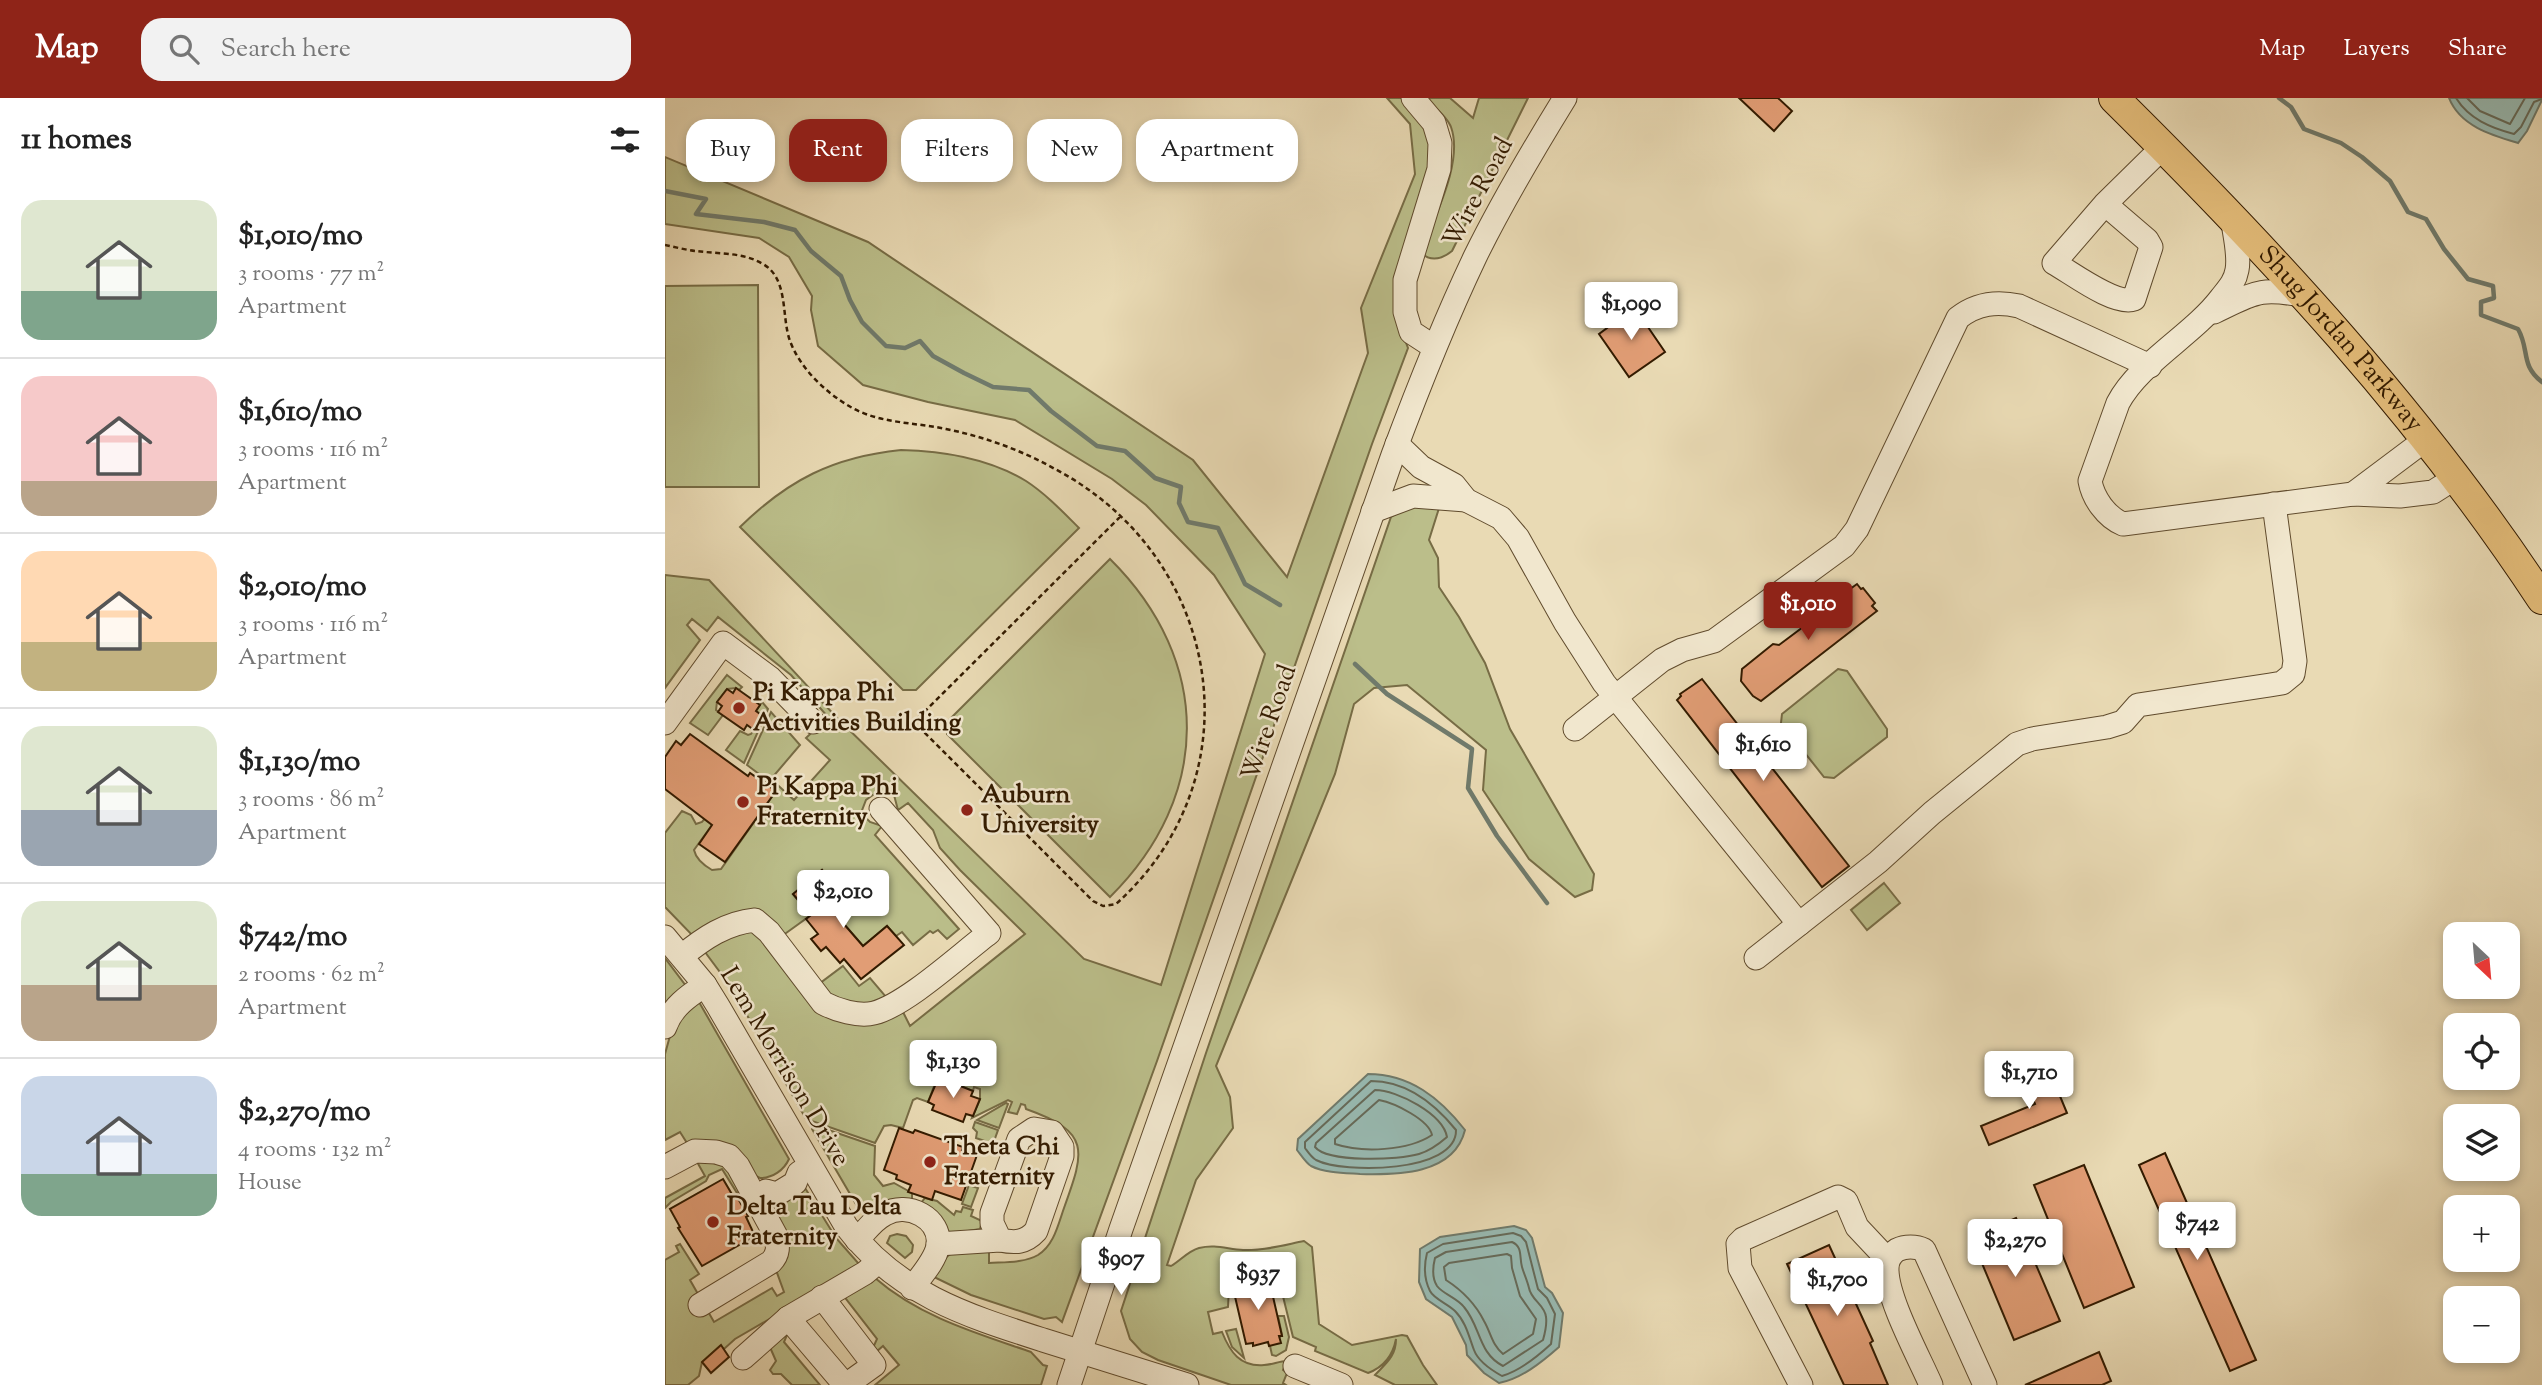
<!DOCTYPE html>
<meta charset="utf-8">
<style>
:root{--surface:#fff;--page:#f2f2f2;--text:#222;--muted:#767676;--line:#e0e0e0;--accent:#8f2418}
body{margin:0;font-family:"Sorts Mill Goudy",serif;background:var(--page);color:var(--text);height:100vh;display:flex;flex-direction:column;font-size:26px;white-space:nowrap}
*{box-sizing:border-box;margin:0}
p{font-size:23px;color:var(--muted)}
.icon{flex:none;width:38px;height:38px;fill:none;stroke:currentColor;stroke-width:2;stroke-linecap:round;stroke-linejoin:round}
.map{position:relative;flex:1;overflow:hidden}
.drawer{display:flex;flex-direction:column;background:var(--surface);width:665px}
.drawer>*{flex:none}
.hud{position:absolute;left:21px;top:21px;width:665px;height:63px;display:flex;gap:14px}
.needle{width:46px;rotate:154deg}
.controls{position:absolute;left:1778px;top:824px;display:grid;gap:14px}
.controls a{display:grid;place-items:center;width:77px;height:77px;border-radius:14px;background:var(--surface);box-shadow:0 4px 10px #0003;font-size:35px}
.price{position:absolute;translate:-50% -60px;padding:0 16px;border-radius:7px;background:#fff;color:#222;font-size:23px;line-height:46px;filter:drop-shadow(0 2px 4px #0008)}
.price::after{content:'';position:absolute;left:50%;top:42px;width:21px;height:16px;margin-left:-10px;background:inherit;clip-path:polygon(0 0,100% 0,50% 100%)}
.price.current{background:var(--accent);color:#fff}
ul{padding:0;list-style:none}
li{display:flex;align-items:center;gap:21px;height:175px;padding:0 21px}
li+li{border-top:2px solid var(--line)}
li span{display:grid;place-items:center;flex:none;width:196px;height:140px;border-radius:21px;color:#555}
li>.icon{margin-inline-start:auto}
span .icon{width:84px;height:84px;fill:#fffc;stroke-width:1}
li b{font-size:30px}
h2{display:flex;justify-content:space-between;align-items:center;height:84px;padding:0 21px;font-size:30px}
.pill{padding:0 24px;border-radius:21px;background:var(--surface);box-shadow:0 4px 10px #0003;font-size:24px;line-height:63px}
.pill.current{background:var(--accent);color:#fff}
header{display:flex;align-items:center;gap:42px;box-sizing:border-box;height:98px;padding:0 35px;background:var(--accent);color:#fff}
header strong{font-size:33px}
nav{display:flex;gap:38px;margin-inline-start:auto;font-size:24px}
.search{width:490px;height:63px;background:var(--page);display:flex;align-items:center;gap:18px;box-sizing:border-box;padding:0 24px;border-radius:21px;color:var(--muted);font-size:26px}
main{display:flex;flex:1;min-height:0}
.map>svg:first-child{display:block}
</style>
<header>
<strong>Map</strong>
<div class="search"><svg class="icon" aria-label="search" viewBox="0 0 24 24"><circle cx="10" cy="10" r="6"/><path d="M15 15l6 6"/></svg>Search here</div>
<nav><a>Map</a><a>Layers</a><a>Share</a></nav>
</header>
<main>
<section class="drawer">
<h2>11 homes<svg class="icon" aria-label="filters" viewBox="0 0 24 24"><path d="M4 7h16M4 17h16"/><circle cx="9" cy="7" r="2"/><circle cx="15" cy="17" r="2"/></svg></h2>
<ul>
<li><span style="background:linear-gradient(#dfe7d0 65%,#7fa58c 0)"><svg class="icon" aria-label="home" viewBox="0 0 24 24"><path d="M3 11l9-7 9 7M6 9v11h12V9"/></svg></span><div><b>$1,010/mo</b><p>3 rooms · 77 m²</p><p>Apartment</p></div></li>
<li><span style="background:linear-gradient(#f6c9c9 75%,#b9a48a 0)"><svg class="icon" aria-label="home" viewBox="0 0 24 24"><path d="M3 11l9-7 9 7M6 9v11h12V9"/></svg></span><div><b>$1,610/mo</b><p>3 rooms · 116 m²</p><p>Apartment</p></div></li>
<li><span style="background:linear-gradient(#ffd9b3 65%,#c2b280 0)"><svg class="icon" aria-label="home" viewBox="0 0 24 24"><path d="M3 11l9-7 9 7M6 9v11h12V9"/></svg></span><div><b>$2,010/mo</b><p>3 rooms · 116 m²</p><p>Apartment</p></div></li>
<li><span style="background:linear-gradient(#dfe7d0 60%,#9aa5b1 0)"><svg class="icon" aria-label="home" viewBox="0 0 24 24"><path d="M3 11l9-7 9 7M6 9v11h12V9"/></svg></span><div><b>$1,130/mo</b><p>3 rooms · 86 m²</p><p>Apartment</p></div></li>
<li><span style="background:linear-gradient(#dfe7d0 60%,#b9a48a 0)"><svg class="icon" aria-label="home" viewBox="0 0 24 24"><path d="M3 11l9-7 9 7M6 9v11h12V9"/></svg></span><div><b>$742/mo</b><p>2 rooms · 62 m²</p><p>Apartment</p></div></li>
<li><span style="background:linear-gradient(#c9d6e8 70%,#7fa58c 0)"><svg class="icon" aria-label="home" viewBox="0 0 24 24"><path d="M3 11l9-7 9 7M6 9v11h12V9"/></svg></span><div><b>$2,270/mo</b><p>4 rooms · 132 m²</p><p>House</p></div></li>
</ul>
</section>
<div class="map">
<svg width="1877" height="1287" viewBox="0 0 1877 1287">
<rect width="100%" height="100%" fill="#e9dab4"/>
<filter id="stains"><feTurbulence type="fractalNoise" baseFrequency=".00286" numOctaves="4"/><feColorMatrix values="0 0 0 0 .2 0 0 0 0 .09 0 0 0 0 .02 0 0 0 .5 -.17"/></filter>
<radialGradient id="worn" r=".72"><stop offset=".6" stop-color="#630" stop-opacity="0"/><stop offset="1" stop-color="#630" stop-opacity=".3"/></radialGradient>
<g fill="#bbbe8a" stroke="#776c45" stroke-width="2">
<path d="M722,0H739L762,28L768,52L740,242L743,250L707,346L492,963L397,1224L391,1219L379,1221L306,1197L269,1179C284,1146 290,1155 324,1153V1165C340,1164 359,1165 373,1157C389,1147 393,1127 399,1110C420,1052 426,1034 361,1011L360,1007L356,1006L352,1016L343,1014L347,1004L343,1002L307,1020L315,1001V991L309,989L308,993L278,981L276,985L271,983L263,1004L252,1000L248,1002L238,1030L226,1027L219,1028L210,1045L141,1021L66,889L40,854L63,838L89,833L146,903L238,914L245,928L360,836L295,772L275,750L268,732L243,705L233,712L229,697L212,694L201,702L196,715L205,724L217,728L210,737L294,831L282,841L273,832L268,835L265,833L248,847L237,834L231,838L222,828L198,848L158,802L172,790L157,772L128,796L146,817L117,838L101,819L27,837L0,809V735L17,713L26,717L31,726L37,724L42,718L55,716L29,752C31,761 40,768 47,772L56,771L111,693L100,686L102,682L82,667L106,614L135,647L106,681L129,702L165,662L141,640L163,619L126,577L53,519L42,533L27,521L22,527L35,542L0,590V477L44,482L173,621L419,861L496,887L600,556L549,477L481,407L447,381L350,322L263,304L198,287L153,248L146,212L147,198L124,159L94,140L0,126V59L203,144L528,362L622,479L703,255L696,210L750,76L745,26Z"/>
<path d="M760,0H785L808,20L814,0H863L787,153C777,161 766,164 756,155C768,121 799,65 786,29C782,18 768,8 760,0Z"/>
<path d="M93,187L94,389H0V188Z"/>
<path d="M236,352C279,353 323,360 361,383C381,396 398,414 414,430L251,592H238L75,429C123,382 168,359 236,352Z"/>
<path d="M750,405L775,407L764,442L773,460L774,489L794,519L820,565L845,631L929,776L927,792L910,799L864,761L818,692L821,652L742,587L709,590L689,606L670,676L551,968L565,999L568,1030L531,1082L502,1167L506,1168C515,1163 523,1153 534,1150C550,1146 562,1151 578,1152C598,1153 619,1147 639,1143L647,1149L654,1226L687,1247L737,1237L742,1238L758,1267L772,1287H730L710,1277C720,1266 731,1259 731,1241C728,1257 719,1269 703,1275L650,1253L651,1249L628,1239L612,1174L605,1170L580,1176V1184L564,1190L563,1209L543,1214L548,1236L557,1234C565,1254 575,1269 599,1267C607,1267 614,1263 622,1263L618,1272L622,1275L618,1285L621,1287H566L493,1262L477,1254L465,1241L456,1213L541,955L726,419Z"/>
<path d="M445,461C548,563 547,698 445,799L282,636L283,623Z"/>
<path d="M1173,571L1182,573L1222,631V639L1169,680L1159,679L1116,625L1117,616Z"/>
<path d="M62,577L77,589L74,592L71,590L62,591L52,604L51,612L58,617L43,637L25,625Z"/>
<path d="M97,604L103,611L79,665L61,652L75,633L83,637L86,636L98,619L91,613Z"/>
<path d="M1219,785L1235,805L1202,832L1186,812Z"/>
<path d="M0,860L21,888L0,912Z"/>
<path d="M178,868L194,888L205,880L222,900L208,906L170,903L154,886Z"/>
<path d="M34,904L124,1061C119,1072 108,1080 95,1080L22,1045L15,1034L0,1042V956L8,927Z"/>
<path d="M341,1005L343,1006L334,1030L312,1022Z"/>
<path d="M310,1024L333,1032L328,1046L311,1040L312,1034L308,1030Z"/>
<path d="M149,1027L210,1048L209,1077L218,1088L229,1085L247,1095V1102L203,1114L195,1113L147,1031Z"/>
<path d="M31,1062L59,1067L76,1092L72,1095L57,1071L44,1077L41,1083L6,1104L0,1110V1100L40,1078Z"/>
<path d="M304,1087L313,1090L306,1109L297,1106Z"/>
<path d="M137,1090H140L171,1140L194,1166L156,1191L70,1241L59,1251L55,1248L37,1264L34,1278L23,1287H0V1162L14,1154L11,1148L15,1146L34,1176L25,1182L49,1224L107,1190L112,1198L119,1194L111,1172L109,1109L111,1105Z"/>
<path d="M260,1100L272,1103L289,1117L291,1113L296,1114L298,1109L308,1112L306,1118L317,1123L315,1131L285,1136L256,1105Z"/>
<path d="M232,1136L241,1138L248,1147L247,1154L240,1160L222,1145L225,1138Z"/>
<path d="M210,1180C255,1219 311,1235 366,1254L378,1267L382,1268L376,1287H210L234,1267L218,1248L211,1254L207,1252L212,1241L178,1197Z"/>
<path d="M613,1218H619L624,1239L621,1252L611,1258L607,1257L605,1248L617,1237Z"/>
<path d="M571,1231L579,1260L567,1249L561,1233Z"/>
<path d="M124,1232L119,1244L155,1287H127L116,1276H108L105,1272L111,1263L104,1247Z"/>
</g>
<g fill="#98bab2" stroke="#707a6b" stroke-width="2">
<path d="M1784,0H1877V2L1862,33L1853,45C1826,37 1795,28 1784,0Z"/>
<path d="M703,976C745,976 775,1000 800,1032C789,1077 732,1077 695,1076C679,1075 660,1075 646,1068C641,1065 636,1057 632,1052L633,1041Z"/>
<path d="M849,1128L861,1132L867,1140L880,1189L887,1195L898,1215L894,1249C877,1264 856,1281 834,1285L819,1275L802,1257L801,1247L787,1219L761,1201L754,1184L755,1151L775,1139Z"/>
</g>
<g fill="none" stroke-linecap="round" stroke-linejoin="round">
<g stroke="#666a59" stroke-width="2">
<path d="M1791,0C1804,21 1826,30 1849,36L1856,29L1869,4L1877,1"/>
<path d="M1802,0L1815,13L1845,26L1860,0"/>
<path d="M706,983C741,983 770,1006 791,1032C792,1075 678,1076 651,1062C646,1059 643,1054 640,1050V1044Z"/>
<path d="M710,992C732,992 778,1016 782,1039C774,1046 764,1053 754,1056C734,1062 663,1065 650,1049L651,1045Z"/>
<path d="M714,1002C730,1005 764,1022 767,1037C743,1053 697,1055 670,1046V1041Z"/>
<path d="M848,1135L856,1138L861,1144L873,1191L882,1200L890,1216L886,1246C873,1258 854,1273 837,1278C828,1273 813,1263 809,1252C804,1239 801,1224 790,1213C783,1206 769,1201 765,1193C759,1181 759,1167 762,1155L778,1146Z"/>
<path d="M847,1144C858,1149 854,1158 857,1169C859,1176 862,1182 864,1190C866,1202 880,1207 881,1219C882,1226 880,1235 878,1242L838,1268C813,1255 816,1229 799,1209C792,1200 778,1196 772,1188C767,1180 768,1168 770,1160L781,1154Z"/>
<path d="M842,1156L846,1158L847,1170L855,1198L871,1221L868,1236L838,1256C827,1247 826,1235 819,1223C810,1205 798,1193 781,1182L779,1169L784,1165Z"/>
</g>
<g stroke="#707a6b" stroke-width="4.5">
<path d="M1614,0L1626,9L1639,31L1676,45L1697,59L1725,83L1743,114L1761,121L1779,151L1803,181L1828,188L1829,200L1816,204V217L1853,231C1865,252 1855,267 1877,284"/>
<path d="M0,93L41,101L31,116L99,124L130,132L146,153L176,178L185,202L197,224L221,248L240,250L255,243L268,258L299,275L328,289L364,292L386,313L432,348L460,353L490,380L516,389L514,405L523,424L553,430L580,486L615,507"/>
<path d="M690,566L722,596L807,651L803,690L832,738L882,805"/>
</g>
</g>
<g fill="#e19d75" stroke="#331b00" stroke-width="2">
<path d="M1074,0H1113L1127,13L1109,33Z"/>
<path d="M972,213L1000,254L964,279L934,236L942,230L938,225L942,218L949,214L962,219Z"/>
<path d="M1192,486L1196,491L1198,490L1210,505L1207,508L1212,513L1096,603L1088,598L1076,583L1077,571L1108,546L1114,547L1154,517L1151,513L1183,488L1185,491Z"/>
<path d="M1037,581L1184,768L1157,789L1012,602L1016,598L1015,596Z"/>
<path d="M71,590L95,607L91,613L99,619L89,632L82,627L79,632L53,614L57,608L52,604L62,591L68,595Z"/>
<path d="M25,636L83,678L85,675L111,693L60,764L34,746L47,727L0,691V659L11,643L16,647Z"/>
<path d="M157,772L172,790L158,802L198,848L222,828L239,847L196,881L179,861L175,865L161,849L156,853L146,841L153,836L141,821L146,817L128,796Z"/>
<path d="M1385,974L1402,1015L1324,1047L1316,1028L1370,1006L1361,984Z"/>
<path d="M278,981L308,993L306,998L315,1001L308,1018L301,1016L298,1024L267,1012L269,1007L263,1004L272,983L276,985Z"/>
<path d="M234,1030L248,1035L250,1032L298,1049L297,1052L312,1057L296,1102L270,1093L267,1102L243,1094L246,1087L231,1081L232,1077L219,1072Z"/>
<path d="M1500,1055L1591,1262L1565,1273L1474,1067Z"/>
<path d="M1419,1067L1469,1189L1419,1210L1369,1087Z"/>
<path d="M58,1081L68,1098L71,1097L83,1118L81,1119L90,1138L37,1168L13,1130L15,1129L5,1111Z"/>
<path d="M1351,1120L1395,1223L1349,1242L1306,1139Z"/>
<path d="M1164,1147L1208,1243L1205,1245L1223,1287H1179L1122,1166Z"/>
<path d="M599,1176L600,1182L604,1181L617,1238H614L616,1245L604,1248L603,1244L588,1248V1245L581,1246L568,1190H571L570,1186L588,1182L587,1178Z"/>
<path d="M56,1247L64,1259L46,1275L37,1264Z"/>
<path d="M1434,1254L1446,1283L1437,1287H1360Z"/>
</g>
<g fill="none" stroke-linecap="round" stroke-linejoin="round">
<defs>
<g id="minor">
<path d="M748,0L769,25L775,45L774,71L740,182V214L746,234L769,249"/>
<path d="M1440,106L1482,142L1486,149L1469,201C1450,208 1407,175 1389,165L1440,106L1498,49"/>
<path d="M1567,118C1569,135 1575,156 1572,172C1570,184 1563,191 1556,200C1528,237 1474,265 1453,305L1425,383C1428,400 1441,419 1458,426L1688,396L1735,398L1768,394L1790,380"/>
<path d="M1549,214C1591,194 1595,189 1641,198"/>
<path d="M732,346L756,369L789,387L801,402L836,420L853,440L900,524L939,585L1134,826"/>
<path d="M1688,396L1760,342"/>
<path d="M708,413L748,398L801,402"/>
<path d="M0,625L58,545L105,580L148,624"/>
<path d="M910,631L997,562L1017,552L1049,543L1179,448L1192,431L1293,220C1312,205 1332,203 1354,208L1485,268"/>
<path d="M0,839L40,887L53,908L181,1128C233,1196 300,1217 378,1242C426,1257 474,1272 522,1287"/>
<path d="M17,858C39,840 61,825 90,822L104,834L158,905C171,912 194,919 209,915C241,907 296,856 324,835L216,711"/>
<path d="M1091,860L1213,764L1267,715L1352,646L1367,641L1442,629L1458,624L1473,607L1605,587L1617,585L1628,576L1630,563L1609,406"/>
<path d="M0,929C7,909 23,898 40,887"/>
<path d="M369,1031L387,1034L397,1049V1058L371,1133C360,1145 350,1145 335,1142L327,1125V1115L354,1041Z"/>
<path d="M0,1069L30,1053L51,1054L64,1058L73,1068L111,1138C113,1148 114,1156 106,1164L35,1207"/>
<path d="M91,1099L101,1093L112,1096L130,1085L134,1075L145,1068"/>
<path d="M192,1142C200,1134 209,1121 220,1116C242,1103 277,1120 273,1148C270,1163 256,1178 247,1190"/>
<path d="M273,1146L335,1142"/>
<path d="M157,1199L209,1267L181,1287"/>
<path d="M123,1220L180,1287"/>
<path d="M78,1260L123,1220L200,1175L213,1164"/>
<path d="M630,1268L676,1287"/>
<path d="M404,1287L456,1131L728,357C753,290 779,224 810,159C837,104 868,52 900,0"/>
<path d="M1136,1287L1075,1170L1073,1146L1078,1141L1173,1099L1181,1103L1192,1129L1223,1162"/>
<path d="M1266,1287C1254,1259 1221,1199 1222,1170C1222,1162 1226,1156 1232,1152C1240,1148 1251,1148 1259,1152L1320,1287"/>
</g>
<g id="major">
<path id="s1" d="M1449,0C1605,154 1756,317 1877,501"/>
</g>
</defs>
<use href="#minor" stroke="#604b2d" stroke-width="25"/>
<use href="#major" stroke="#331b00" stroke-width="32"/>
<path stroke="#331b00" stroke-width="2.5" stroke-dasharray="5 3.5" stroke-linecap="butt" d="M0,147C10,149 21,152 31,153C53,156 78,154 98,166C124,181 116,218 125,243C135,270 160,294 184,308C214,326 249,324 281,331C320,339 356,352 390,371C557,459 594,678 451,806L438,808L428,803L249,624L456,418"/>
<use href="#minor" stroke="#f1e7ce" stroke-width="23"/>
<use href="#major" stroke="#e4bd7a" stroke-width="30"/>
</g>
<g fill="#8f2418" stroke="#f1e7ce" stroke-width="2.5">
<circle cx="74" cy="610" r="7"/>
<circle cx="78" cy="704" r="7"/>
<circle cx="302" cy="712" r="7"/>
<circle cx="265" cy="1064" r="7"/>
<circle cx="48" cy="1124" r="7"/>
</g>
<g text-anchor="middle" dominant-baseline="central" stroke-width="5" stroke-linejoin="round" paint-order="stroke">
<g font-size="26" fill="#331b00" stroke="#f1e7ce">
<text transform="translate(814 95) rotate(-62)">Wire Road</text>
<text stroke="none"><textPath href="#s1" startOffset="331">Shug Jordan Parkway</textPath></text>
<text transform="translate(605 625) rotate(-71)">Wire Road</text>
<text transform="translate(119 969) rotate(59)">Lem Morrison Drive</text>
</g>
<g font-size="26" font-weight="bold" fill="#331b00" stroke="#f1e7ce" text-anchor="start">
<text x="88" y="595">Pi Kappa Phi<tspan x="88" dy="30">Activities Building</tspan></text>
<text x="92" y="689">Pi Kappa Phi<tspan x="92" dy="30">Fraternity</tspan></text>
<text x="316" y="697">Auburn<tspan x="316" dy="30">University</tspan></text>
<text x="279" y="1049">Theta Chi<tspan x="279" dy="30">Fraternity</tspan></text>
<text x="62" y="1109">Delta Tau Delta<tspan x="62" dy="30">Fraternity</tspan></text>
</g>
</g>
<rect width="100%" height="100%" filter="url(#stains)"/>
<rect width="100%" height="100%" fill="url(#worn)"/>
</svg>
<div class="controls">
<a><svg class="needle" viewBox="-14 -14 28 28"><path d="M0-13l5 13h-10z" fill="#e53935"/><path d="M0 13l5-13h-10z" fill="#767676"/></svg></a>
<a><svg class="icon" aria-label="locate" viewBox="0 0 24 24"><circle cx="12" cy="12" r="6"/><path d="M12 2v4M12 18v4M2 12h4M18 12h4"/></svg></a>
<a><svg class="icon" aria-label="layers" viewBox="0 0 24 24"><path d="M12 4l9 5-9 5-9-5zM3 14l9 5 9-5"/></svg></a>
<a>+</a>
<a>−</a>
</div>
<b class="price" style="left:966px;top:244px">$1,090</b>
<b class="price current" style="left:1143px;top:544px">$1,010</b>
<b class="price" style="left:1098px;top:685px">$1,610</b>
<b class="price" style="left:178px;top:832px">$2,010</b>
<b class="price" style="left:288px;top:1002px">$1,130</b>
<b class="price" style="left:1364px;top:1013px">$1,710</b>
<b class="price" style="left:1532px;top:1164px">$742</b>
<b class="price" style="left:1350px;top:1181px">$2,270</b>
<b class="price" style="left:456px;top:1199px">$907</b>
<b class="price" style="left:593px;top:1214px">$937</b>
<b class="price" style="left:1172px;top:1220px">$1,700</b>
<div class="hud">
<a class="pill">Buy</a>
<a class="pill current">Rent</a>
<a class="pill">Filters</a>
<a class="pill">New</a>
<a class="pill">Apartment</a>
</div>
</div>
</main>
